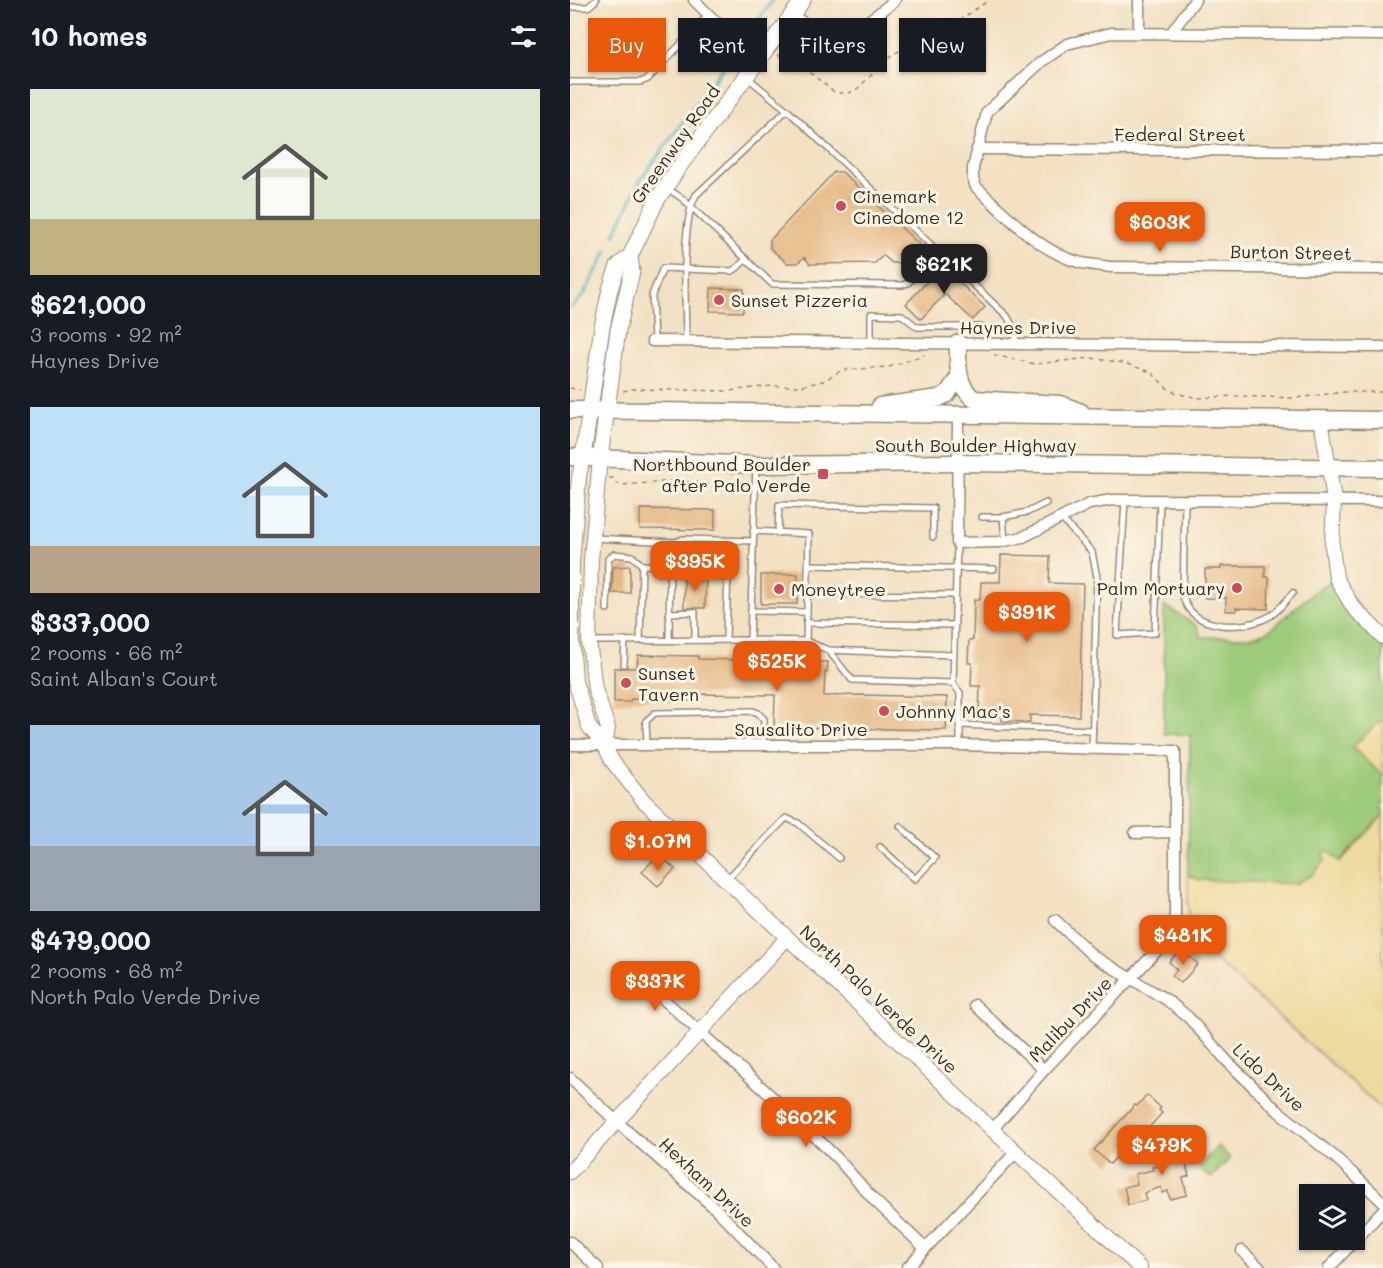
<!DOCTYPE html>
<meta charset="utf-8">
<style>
:root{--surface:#171b24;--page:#20242c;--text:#f1f3f6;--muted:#9ea1a6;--accent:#ea580c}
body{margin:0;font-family:Mali,sans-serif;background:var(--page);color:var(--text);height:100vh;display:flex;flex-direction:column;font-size:22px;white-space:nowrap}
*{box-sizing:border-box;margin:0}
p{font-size:20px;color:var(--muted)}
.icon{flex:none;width:33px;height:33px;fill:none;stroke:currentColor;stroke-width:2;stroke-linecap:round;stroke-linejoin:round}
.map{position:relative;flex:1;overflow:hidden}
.side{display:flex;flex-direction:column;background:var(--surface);width:570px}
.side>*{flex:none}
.top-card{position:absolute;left:18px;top:18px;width:570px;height:54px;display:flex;gap:12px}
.buttons{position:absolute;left:729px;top:1184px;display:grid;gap:12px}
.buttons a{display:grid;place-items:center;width:66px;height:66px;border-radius:0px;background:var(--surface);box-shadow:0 2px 4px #0004;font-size:30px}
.price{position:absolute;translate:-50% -51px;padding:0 14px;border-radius:12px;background:var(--accent);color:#fff;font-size:20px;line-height:39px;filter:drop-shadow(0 2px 3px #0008)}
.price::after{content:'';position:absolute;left:50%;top:36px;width:18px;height:14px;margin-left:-9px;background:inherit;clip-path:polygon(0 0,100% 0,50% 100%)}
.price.selected{background:#222;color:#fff}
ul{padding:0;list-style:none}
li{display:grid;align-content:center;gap:12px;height:318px;padding:0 30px}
li span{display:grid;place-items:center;height:186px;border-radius:0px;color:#555}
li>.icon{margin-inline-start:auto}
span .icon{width:108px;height:108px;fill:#fffc;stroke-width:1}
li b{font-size:26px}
h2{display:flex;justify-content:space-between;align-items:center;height:72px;padding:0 30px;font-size:26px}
.tag{padding:0 21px;border-radius:0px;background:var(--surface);box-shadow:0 2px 4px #0004;font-size:21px;line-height:54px}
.tag.selected{background:var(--accent);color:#fff}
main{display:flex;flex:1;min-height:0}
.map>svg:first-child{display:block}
</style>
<main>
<section class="side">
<h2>10 homes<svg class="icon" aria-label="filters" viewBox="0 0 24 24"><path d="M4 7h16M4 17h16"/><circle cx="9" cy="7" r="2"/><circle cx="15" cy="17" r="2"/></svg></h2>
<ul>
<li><span style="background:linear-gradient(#dfe7d0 70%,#c2b280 0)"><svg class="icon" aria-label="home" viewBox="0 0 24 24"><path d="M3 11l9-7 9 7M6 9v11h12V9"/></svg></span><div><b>$621,000</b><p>3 rooms · 92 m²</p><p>Haynes Drive</p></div></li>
<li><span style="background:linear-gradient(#bfe0f5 75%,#b9a48a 0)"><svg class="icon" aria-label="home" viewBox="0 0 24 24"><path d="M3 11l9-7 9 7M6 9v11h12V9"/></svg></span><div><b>$337,000</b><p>2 rooms · 66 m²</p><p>Saint Alban's Court</p></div></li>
<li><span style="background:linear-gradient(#a9c7e8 65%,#9aa5b1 0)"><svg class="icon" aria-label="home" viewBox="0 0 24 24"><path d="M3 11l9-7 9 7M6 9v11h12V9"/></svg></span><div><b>$479,000</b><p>2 rooms · 68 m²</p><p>North Palo Verde Drive</p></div></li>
</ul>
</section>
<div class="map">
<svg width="813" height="1268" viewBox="0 0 813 1268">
<rect width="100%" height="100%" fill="#fcf5e5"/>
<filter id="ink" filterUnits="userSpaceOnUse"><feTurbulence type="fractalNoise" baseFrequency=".0167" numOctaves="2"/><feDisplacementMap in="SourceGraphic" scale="12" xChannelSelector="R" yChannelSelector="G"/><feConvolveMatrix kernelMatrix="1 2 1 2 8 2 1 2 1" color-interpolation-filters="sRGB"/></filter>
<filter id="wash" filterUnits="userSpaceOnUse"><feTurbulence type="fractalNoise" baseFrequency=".008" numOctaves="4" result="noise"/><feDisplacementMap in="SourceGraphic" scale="24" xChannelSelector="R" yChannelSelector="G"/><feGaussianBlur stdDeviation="1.35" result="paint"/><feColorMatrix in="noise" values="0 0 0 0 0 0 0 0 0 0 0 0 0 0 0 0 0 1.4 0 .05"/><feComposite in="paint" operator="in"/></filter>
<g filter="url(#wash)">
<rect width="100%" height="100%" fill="#f2e1c3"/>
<g fill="#9ecb79" stroke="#6c7a4c" stroke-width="1.5">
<path d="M766,578L813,637V719L782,747L813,776V816L769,862L753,854L755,861L741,876L725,884L629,880L618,875L620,735L594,734V605L627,626L631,637H681L697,632L746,590Z"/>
<path d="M648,1146L660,1158L641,1178L628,1167Z"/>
</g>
<g fill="#eeda9e" stroke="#94825e" stroke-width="1.5">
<path d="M813,719V776L782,747Z"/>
<path d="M813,816V1110L615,933L618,930V875L629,880L725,884L741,876L755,861L753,854L757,850L770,862Z"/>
</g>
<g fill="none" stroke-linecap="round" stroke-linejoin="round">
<g stroke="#42b0be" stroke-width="3">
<path d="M181,30L203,0"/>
<path d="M44,235L71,179L160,58"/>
<path d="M0,308L13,296L37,251"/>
</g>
</g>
<g id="blocks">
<g fill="#e6ba86">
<path d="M264,172H272L353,248L338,263H322L313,255L305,263L240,264L234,257L228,263H217L200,248V240Z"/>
<path d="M372,266L415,307L403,320L375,294L351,319L336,304Z"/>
<path d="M141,288L174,289L173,312L140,311Z"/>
<path d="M70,509L145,510V530L70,529Z"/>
<path d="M431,555L480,556L479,583L513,584L509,716L460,715V722L432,721V716L409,715L410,686H401L402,663H398L399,640H403L404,600H410L411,582H430Z"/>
<path d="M60,566V593H42L43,567Z"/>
<path d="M651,566H695V577H699L698,609L666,608V611H656V598H635V569H651Z"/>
<path d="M228,574L227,604H191V575Z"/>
<path d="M114,577H136L135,608H114Z"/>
<path d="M68,655L128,656V659L258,662L257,672H255L254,696L290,695L377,697L376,730L204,727L205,695L125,694L124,701L61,699L60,702H44V668H67Z"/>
<path d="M83,860L91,867L96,861L105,869L88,886L72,872Z"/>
<path d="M611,949L628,964L611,983L602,976L607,970L599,962Z"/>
<path d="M577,1095L591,1108L589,1110L592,1113L567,1141L564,1138L540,1164L524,1150L565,1105L567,1106Z"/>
<path d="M614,1145L617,1156L614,1157L619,1176L613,1178L617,1195L600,1199L598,1191L592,1193L591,1187L574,1193L576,1200L558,1205L554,1187L567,1184L565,1174L583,1170L582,1167L589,1166L585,1150L602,1146L603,1149Z"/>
</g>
</g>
</g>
<g filter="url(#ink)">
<use href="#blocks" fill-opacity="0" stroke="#968670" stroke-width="1.5"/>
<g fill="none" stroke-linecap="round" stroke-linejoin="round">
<defs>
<g id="service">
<path d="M0,7H18L26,0"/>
<path d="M178,78L217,110L437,316L445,330L446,344"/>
<path d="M0,82H71L78,79L139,14"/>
<path d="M97,188L113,199L202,284L332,285L338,283L369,251"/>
<path d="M84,341L82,295L93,268L162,271L167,268L176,259"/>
<path d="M116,341C116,305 110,224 126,195L217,110"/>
<path d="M301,342V314L332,315L347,327H411"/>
<path d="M555,500L547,635L585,633L590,501"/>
<path d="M615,501L613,596C620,631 675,631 700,616C709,611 716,600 723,593"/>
<path d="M412,517H433L435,541"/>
<path d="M433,517L458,512L476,503"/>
<path d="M491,518L522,552L527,577L522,748"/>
<path d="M183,531L239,534L237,612L181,611L186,466"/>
<path d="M208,533L209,505L363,508V537"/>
<path d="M22,538L105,542"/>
<path d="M387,543L383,683L390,693V745"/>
<path d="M238,565L424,569"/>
<path d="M238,594L385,595"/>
<path d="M37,609L38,559L44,554L62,556L72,565"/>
<path d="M181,611L180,640L236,641L258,650L282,680L383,683"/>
<path d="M99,613L125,612V640"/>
<path d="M236,623L384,625"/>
<path d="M70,640L72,565L158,566L156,640"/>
<path d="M99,640L100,551L105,542L113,539L183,541"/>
<path d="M20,641L180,640"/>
<path d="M236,641L237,612"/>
<path d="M258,650L383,655"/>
<path d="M54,664L55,640"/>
<path d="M389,725L523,730"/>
<path d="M77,745L76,721L85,713L183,711L188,713L194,719L193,745"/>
<path d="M310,847L345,879L365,858L330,826"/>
<path d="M157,879L216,818L228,823L269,858"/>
</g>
<g id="minor">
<path d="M124,0L173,49L189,60"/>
<path d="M222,15C231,21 239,28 250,32C278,40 305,17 325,0"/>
<path d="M569,33V0"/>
<path d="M601,33L625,0"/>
<path d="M813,35L541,33L497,44L471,62L417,112L403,168V179L406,187C437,215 467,250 508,262C518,265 530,265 540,267L813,269"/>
<path d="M407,149L813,151"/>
<path d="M82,341L813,347"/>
<path d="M388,416L387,543L430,542L453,537L519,504L542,500L813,501"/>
<path d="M0,745H390L605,751V915L602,932L597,940L474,1070L422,1130"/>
<path d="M565,833L605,832"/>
<path d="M485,920L523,956L597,1000L618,1017L657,1061L707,1110L766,1158L813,1202"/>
<path d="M61,970L230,1122L267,1158L304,1200L355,1248"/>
<path d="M405,1005L474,1070"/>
<path d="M0,1078L47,1122L148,1211L203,1268"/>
<path d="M0,1242L28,1268"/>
<path d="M672,1251L690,1268"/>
<path d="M337,1268L446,1152"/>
<path d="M759,1268L813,1210"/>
</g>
<g id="tertiary">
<path d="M751,419L764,500L762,546L766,578L783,607L813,637"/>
<path d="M13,457L9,477L2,563V639L5,681L19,727L35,746L42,761L73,800L156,880L570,1268"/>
<path d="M30,458L21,560L19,641L25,689L38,728L35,746"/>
<path d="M0,1172L217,938"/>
</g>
<g id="secondary">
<path d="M13,457L32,327L40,289L48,266L60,256L87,200L109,167L233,0"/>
<path d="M30,458L48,330L62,272L60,256"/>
</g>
<g id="primary">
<path d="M388,343C388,364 386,385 404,399L490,404L511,412"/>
<path d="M310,406L369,398L377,394L389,377"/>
<path d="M0,410L813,420"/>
<path d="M0,457L187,465L387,463L813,468"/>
</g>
</defs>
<use href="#service" stroke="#968670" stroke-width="8"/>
<use href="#minor" stroke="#968670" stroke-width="13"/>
<use href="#tertiary" stroke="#968670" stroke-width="16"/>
<use href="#secondary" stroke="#968670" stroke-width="17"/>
<use href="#primary" stroke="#968670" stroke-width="19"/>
<g stroke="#968670" stroke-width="1.5" stroke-dasharray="4.5 4.5" stroke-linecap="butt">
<path d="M208,55L239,72L263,91L270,93H279L287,89L323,54L377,29L419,0"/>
<path d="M424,355L465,364L521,358L554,363L581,372L597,388L609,394L629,398L662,396L726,398L775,392H813"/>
<path d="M0,388L10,390"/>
<path d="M53,391L63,389L158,391L201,386H232L253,381L272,370L319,367L354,355"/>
<path d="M39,478H43L46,483L51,485L107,481L150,485L177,480"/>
</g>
<use href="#service" stroke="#fff" stroke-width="5"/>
<use href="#minor" stroke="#fff" stroke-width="10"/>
<use href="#tertiary" stroke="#fff" stroke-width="14"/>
<use href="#secondary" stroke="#fff" stroke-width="15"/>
<use href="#primary" stroke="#fff" stroke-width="16"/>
</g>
</g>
<g fill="#d1495b" stroke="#fcf5e5" stroke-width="2">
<circle cx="271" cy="206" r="6"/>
<circle cx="149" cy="300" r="6"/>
<rect x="247" y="468" width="12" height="12" rx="3"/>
<circle cx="667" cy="588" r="6"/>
<circle cx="209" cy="589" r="6"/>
<circle cx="56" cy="683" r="6"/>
<circle cx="314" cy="711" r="6"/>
</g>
<g text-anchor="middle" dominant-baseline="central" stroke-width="6" stroke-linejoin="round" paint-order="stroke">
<g font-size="18" fill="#3b2a1e" stroke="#fcf5e5">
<text x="610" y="134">Federal Street</text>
<text transform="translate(105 144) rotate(-55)">Greenway Road</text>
<text transform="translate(721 252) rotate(1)">Burton Street</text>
<text x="448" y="327">Haynes Drive</text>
<text x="406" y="445">South Boulder Highway</text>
<text x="231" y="729">Sausalito Drive</text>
<text transform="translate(309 999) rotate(43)">North Palo Verde Drive</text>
<text transform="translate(500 1019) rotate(-46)">Malibu Drive</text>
<text transform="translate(699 1077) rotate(43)">Lido Drive</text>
<text transform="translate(137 1182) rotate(43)">Hexham Drive</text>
</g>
<g font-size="18" fill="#3b2a1e" stroke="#fcf5e5" text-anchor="start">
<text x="283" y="196">Cinemark<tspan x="283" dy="21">Cinedome 12</tspan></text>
<text x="161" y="300">Sunset Pizzeria</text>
<text x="241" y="464" text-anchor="end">Northbound Boulder<tspan x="241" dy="21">after Palo Verde</tspan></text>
<text x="655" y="588" text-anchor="end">Palm Mortuary</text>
<text x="221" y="589">Moneytree</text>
<text x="68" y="673">Sunset<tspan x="68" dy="21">Tavern</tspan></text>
<text x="326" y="711">Johnny Mac's</text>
</g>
</g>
</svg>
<div class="buttons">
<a><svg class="icon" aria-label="layers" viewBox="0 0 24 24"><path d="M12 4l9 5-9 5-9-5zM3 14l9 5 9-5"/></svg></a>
</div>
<b class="price" style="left:590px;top:253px">$603K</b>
<b class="price selected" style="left:374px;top:295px">$621K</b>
<b class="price" style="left:125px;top:592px">$395K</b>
<b class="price" style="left:457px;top:643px">$391K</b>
<b class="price" style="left:207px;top:692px">$525K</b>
<b class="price" style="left:88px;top:872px">$1.07M</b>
<b class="price" style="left:613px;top:966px">$481K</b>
<b class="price" style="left:85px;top:1012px">$337K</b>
<b class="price" style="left:236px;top:1148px">$602K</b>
<b class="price" style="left:592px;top:1176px">$479K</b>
<div class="top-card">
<a class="tag selected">Buy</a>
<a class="tag">Rent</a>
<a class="tag">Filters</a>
<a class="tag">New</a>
</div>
</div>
</main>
